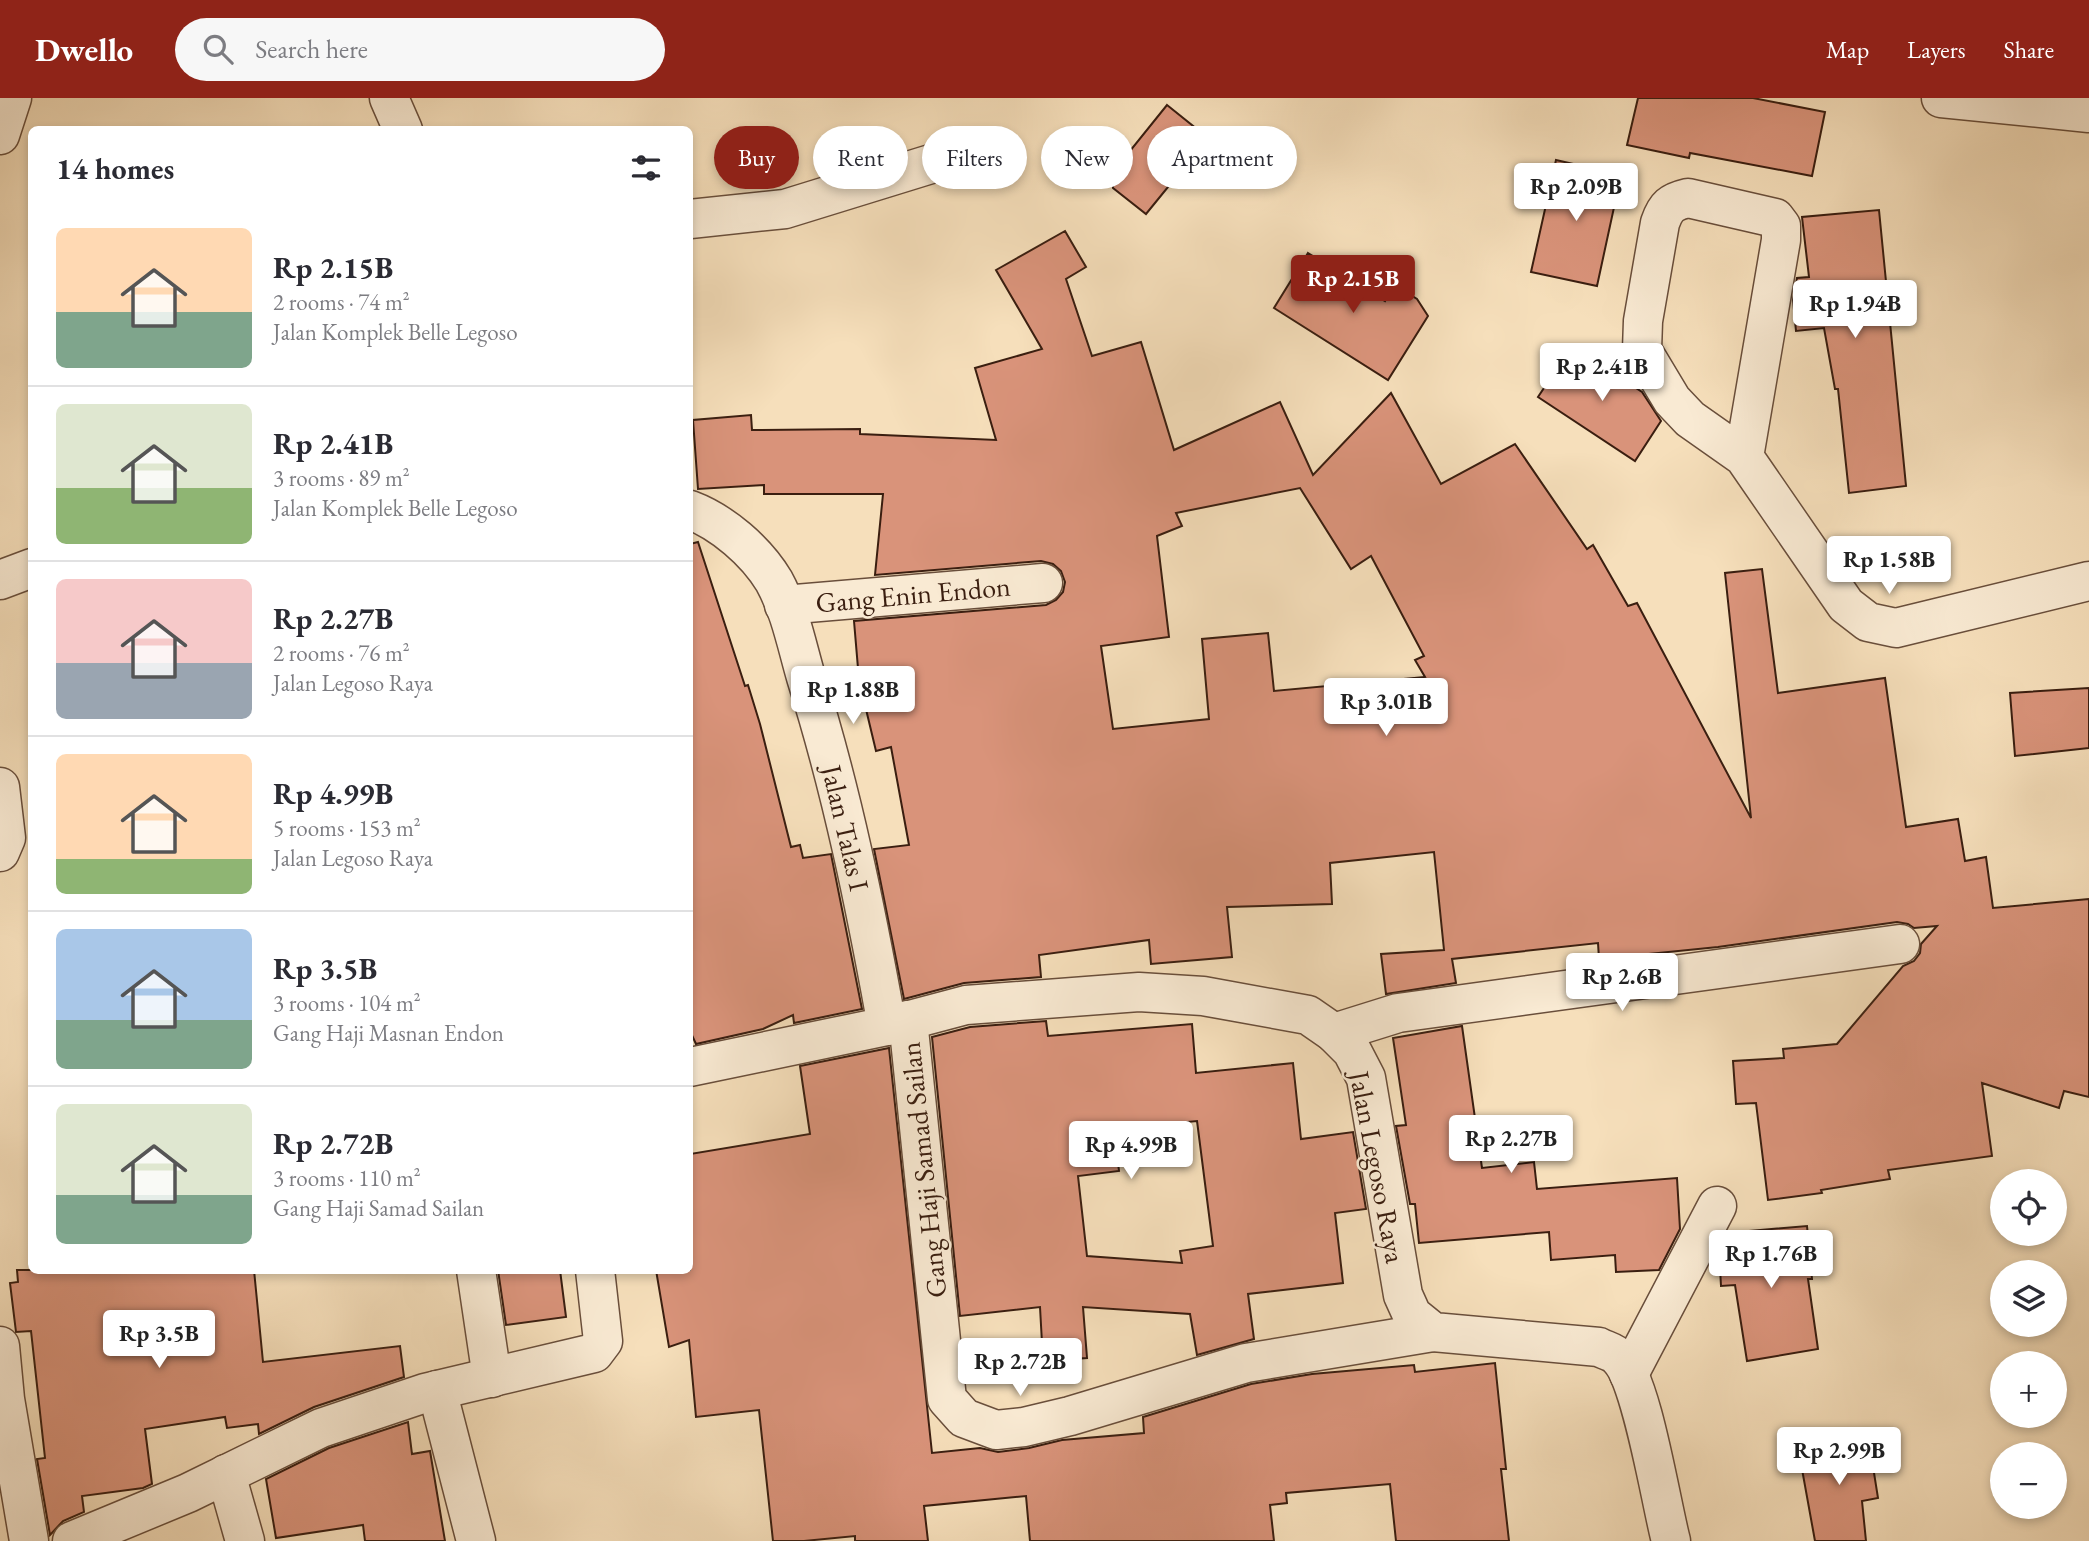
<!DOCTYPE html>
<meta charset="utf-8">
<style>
:root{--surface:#fff;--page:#f7f7f7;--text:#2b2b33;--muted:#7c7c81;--line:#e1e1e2;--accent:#8f2418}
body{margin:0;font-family:"EB Garamond",serif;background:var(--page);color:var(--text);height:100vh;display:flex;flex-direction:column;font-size:26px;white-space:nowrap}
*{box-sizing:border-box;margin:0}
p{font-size:23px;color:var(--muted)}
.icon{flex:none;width:38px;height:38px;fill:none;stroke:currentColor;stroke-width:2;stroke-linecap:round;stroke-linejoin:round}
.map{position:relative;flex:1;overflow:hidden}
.details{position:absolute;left:28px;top:28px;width:665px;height:1148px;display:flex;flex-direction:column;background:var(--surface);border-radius:10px;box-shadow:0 4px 10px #0003}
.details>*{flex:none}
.banner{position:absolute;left:714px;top:28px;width:665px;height:63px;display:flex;gap:14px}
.buttons{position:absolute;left:1990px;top:1071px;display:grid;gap:14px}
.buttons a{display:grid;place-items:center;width:77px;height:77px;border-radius:50%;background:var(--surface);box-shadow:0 4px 10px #0003;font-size:35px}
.price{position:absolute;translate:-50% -60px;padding:0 16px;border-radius:7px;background:#fff;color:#222;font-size:23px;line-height:46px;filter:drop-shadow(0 2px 4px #0008)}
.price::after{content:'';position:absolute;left:50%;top:42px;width:21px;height:16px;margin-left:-10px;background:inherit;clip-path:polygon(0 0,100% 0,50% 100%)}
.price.on{background:var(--accent);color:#fff}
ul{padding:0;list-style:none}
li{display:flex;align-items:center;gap:21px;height:175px;padding:0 28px}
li+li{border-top:2px solid var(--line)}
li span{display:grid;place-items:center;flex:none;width:196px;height:140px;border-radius:10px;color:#555}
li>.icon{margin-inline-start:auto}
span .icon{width:84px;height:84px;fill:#fffc;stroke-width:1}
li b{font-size:30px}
h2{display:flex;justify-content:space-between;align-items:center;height:84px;padding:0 28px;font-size:30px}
.tag{padding:0 24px;border-radius:32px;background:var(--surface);box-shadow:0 4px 10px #0003;font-size:24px;line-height:63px}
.tag.on{background:var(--accent);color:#fff}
header{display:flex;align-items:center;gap:42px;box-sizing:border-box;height:98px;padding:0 35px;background:var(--accent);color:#fff}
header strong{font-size:33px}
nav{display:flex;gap:38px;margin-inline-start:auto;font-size:24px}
.search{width:490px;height:63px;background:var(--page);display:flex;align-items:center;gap:18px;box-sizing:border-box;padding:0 24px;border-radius:38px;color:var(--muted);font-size:26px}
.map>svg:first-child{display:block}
</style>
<header>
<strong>Dwello</strong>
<div class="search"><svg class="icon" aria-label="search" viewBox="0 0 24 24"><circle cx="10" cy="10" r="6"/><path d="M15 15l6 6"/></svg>Search here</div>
<nav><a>Map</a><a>Layers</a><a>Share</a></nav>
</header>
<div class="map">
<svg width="2089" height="1443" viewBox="0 0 2089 1443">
<rect width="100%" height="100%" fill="#f6dfbb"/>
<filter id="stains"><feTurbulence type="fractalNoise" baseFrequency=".00286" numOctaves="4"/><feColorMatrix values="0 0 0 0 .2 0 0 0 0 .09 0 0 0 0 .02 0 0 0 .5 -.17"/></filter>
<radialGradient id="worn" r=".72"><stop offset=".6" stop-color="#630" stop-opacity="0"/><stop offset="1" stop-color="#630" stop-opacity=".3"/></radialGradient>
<g fill="#d9937a" stroke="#3a1e10" stroke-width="2" fill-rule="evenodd">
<path d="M1638,0H1753L1825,14L1812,78L1690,55L1689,60L1627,47Z"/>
<path d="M1167,7L1208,40L1146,116L1113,90V74Z"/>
<path d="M1556,62L1621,77L1597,188L1531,174Z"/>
<path d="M1879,112L1906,388L1849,395L1838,291H1835L1824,230L1796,233L1793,202L1797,180L1809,179L1802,119Z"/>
<path d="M1065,133L1086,169L1066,181L1092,258L1141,244L1174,352L1280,304L1313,377L1391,295L1441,386L1515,346L1587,451L1593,447L1628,508L1637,505L1751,720L1725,475L1762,471L1778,595L1885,580L1906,729L1958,721L1965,763L1986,759L1993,810L2089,801V999L2064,993L2059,1010L1982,985L1992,1058L1888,1072L1890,1081L1821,1092L1822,1095L1768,1102L1756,1005L1736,1006L1733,963L1784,960L1783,951L1837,946L1903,868L1914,863L1920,855L1921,846L1937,828L1914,830L1908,826L1897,824L1718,849L1599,861L1598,845L1452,861L1456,885L1386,896L1381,856L1444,852L1434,754L1330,765L1332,806L1227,809L1232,859L1151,866L1149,842L1039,857L1041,879L964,885L904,901L874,751L909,747L891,649L876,653L859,582L854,523L1046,507L1056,502L1063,494L1065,484L1061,473L1053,466L1041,463L875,477L883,396H764V387L698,391L693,322L751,317L752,332L860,331V336L996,342L975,270L1042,251L996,172ZM1300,390L1351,471L1371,458L1424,558L1415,562L1425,579L1274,593L1268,535L1202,541L1209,621L1113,631L1101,548L1169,539L1157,438L1182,428L1176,415Z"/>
<path d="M1308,155L1385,203L1394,187L1417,201L1428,218L1388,282L1274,210Z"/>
<path d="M1572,248L1642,294L1661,323L1635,363L1538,299Z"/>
<path d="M698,444L745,588L748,587L760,626L791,749L800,747L803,760L831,756L862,911L794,925L793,917L763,931L696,946L690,933V446Z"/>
<path d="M2089,590V650L2015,658L2010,595Z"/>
<path d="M1046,923L1048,938L1192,926L1196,975L1293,965L1301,1041L1353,1034L1366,1111L1335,1115L1343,1185L1248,1196L1254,1241L1197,1257L1190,1216L1083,1209L1087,1260L1043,1263L1040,1209L960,1218L932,939L970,929ZM1197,1023L1213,1148L1180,1153L1182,1165L1087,1158L1078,1078L1119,1073L1114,1031Z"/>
<path d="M1462,928L1482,1070L1534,1064L1537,1091L1677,1080L1680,1131L1659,1172L1616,1174L1615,1157L1551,1162L1549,1134L1419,1145L1415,1106H1410L1396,1028L1406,1027L1393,940Z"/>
<path d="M889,950L932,1355L980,1350L998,1354L1029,1350L1062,1342L1144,1335L1143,1319L1251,1286L1312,1276L1414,1267L1415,1274L1495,1265L1506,1371H1501L1509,1443H1396L1390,1386L1286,1395L1287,1405L1270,1407L1274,1443H1030L1026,1398L924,1408L928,1443H855V1438L804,1443H773L759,1312L696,1319L689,1242L669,1249L656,1172H690V1056L810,1036L800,968Z"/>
<path d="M1807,1128L1812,1181H1808L1818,1251L1747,1263L1735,1187L1721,1188L1719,1152L1727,1135Z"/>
<path d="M17,1172H254L263,1264L400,1248L404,1279L314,1309L259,1336L258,1326L227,1330L225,1319L145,1331L152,1386L143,1390L82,1398L84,1414L63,1423L50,1437L37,1361L45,1360L31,1233L16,1234L10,1185L18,1184Z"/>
<path d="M498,1172H560L566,1219L506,1227Z"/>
<path d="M408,1324L412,1356L430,1353L445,1443H365L363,1427L276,1440L266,1381L329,1350Z"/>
<path d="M1868,1337L1878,1400L1862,1403L1866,1443H1815L1798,1349Z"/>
</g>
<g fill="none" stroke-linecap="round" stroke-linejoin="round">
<defs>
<g id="minor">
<path d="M389,0L403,32"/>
<path d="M1941,0L2089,15"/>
<path d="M0,37L12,0"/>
<path d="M690,121L785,111L973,53"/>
<path d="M1744,359L1781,142V128L1775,120L1688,100C1671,104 1666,108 1660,125L1643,223L1642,252L1672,302L1690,321L1744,359L1846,507L1868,524L1896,530L2089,483"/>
<path d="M690,412C722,424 756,453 774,483C790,512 797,548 806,579C842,693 866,811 887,928"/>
<path d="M0,482L32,470"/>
<path d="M784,507L1043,485"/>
<path d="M0,689L6,740L0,754"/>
<path d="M908,922L947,1301L964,1320L996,1332L1024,1329L1070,1318L1246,1265L1433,1234"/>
<path d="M1334,935L1398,915L1900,846"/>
<path d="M690,969L887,928L966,907L1139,894L1203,898L1308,917L1334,935L1352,953L1366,980L1403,1197L1412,1217L1433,1234L1599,1249C1604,1252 1614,1254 1618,1259C1642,1281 1661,1406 1671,1443"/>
<path d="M476,1172L492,1280"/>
<path d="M0,1248L5,1301L29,1443"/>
<path d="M1629,1276L1717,1108"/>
<path d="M437,1292L476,1443"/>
<path d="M226,1376L245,1443"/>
<path d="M72,1443L188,1395L321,1330L425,1295L594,1255L603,1243L595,1172"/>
</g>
</defs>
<use href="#minor" stroke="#694e3b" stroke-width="41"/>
<use href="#minor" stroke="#f9ead3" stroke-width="38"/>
</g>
<g text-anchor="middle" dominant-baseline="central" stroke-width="5" stroke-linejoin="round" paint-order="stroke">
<g font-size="28" fill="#3a1e10" stroke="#f9ead3">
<text transform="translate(913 496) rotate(-5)">Gang Enin Endon</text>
<text transform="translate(846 730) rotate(77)">Jalan Talas I</text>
<text transform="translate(1378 1069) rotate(79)">Jalan Legoso Raya</text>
<text transform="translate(923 1072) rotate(-96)">Gang Haji Samad Sailan</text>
</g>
</g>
<rect width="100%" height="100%" filter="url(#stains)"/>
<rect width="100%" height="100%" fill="url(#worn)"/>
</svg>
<div class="buttons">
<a><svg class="icon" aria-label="locate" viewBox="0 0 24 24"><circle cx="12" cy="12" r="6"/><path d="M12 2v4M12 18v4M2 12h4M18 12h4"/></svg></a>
<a><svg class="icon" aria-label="layers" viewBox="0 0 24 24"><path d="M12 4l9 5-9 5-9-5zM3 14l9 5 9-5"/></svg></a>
<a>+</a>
<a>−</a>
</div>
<b class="price" style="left:1576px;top:125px">Rp 2.09B</b>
<b class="price on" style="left:1353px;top:217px">Rp 2.15B</b>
<b class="price" style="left:1855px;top:242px">Rp 1.94B</b>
<b class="price" style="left:1602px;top:305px">Rp 2.41B</b>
<b class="price" style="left:1889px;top:498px">Rp 1.58B</b>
<b class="price" style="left:853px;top:628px">Rp 1.88B</b>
<b class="price" style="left:1386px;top:640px">Rp 3.01B</b>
<b class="price" style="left:1622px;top:915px">Rp 2.6B</b>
<b class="price" style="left:1511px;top:1077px">Rp 2.27B</b>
<b class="price" style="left:1131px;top:1083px">Rp 4.99B</b>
<b class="price" style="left:1771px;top:1192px">Rp 1.76B</b>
<b class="price" style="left:159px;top:1272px">Rp 3.5B</b>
<b class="price" style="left:1020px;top:1300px">Rp 2.72B</b>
<b class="price" style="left:1839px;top:1389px">Rp 2.99B</b>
<div class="banner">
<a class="tag on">Buy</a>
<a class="tag">Rent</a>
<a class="tag">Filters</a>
<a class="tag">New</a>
<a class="tag">Apartment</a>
</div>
<section class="details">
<h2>14 homes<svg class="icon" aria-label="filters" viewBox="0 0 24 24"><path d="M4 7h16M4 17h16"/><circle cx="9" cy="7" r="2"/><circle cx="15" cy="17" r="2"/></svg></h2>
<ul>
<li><span style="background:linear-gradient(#ffd9b3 60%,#7fa58c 0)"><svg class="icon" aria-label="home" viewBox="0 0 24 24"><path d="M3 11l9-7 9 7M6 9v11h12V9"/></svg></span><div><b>Rp 2.15B</b><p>2 rooms · 74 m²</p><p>Jalan Komplek Belle Legoso</p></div></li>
<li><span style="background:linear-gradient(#dfe7d0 60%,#8fb573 0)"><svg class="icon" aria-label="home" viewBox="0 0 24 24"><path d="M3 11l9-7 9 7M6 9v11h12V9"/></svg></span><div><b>Rp 2.41B</b><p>3 rooms · 89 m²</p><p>Jalan Komplek Belle Legoso</p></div></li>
<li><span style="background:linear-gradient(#f6c9c9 60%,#9aa5b1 0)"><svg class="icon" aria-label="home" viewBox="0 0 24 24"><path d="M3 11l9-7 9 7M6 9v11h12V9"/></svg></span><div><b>Rp 2.27B</b><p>2 rooms · 76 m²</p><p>Jalan Legoso Raya</p></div></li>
<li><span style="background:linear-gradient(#ffd9b3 75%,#8fb573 0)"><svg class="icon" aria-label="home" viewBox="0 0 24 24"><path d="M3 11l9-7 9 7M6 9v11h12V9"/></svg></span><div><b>Rp 4.99B</b><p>5 rooms · 153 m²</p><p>Jalan Legoso Raya</p></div></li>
<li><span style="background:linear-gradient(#a9c7e8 65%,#7fa58c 0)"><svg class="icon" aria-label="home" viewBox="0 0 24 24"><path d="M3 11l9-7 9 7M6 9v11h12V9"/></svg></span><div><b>Rp 3.5B</b><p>3 rooms · 104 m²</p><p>Gang Haji Masnan Endon</p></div></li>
<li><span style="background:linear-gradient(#dfe7d0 65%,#7fa58c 0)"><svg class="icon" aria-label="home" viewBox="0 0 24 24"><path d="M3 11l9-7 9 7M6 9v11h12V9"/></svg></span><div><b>Rp 2.72B</b><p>3 rooms · 110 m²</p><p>Gang Haji Samad Sailan</p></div></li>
</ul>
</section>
</div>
